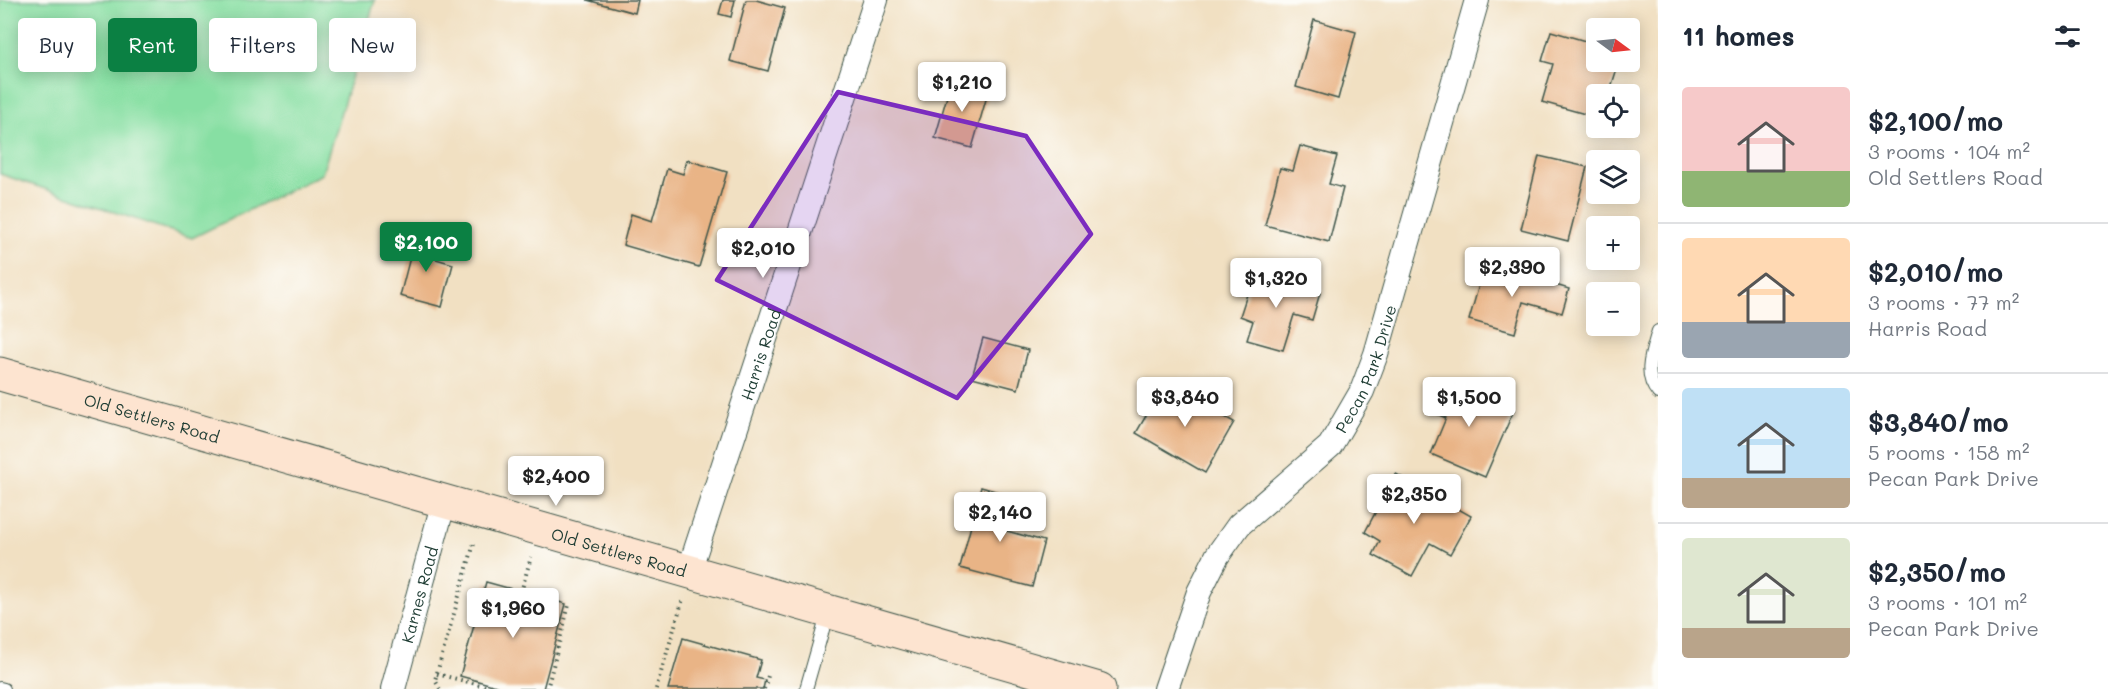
<!DOCTYPE html>
<meta charset="utf-8">
<style>
:root{--surface:#fff;--page:#f2f2f3;--text:#1f2937;--muted:#747a83;--line:#e0e1e3;--accent:#0b8043}
body{margin:0;font-family:Mali,sans-serif;background:var(--page);color:var(--text);height:100vh;display:flex;flex-direction:column;font-size:22px;white-space:nowrap}
*{box-sizing:border-box;margin:0}
p{font-size:20px;color:var(--muted)}
.icon{flex:none;width:33px;height:33px;fill:none;stroke:currentColor;stroke-width:2;stroke-linecap:round;stroke-linejoin:round}
.map{position:relative;flex:1;overflow:hidden}
.sheet{display:flex;flex-direction:column;background:var(--surface);width:450px}
.sheet>*{flex:none}
.banner{position:absolute;left:18px;top:18px;width:570px;height:54px;display:flex;gap:12px}
.needle{width:39px;rotate:105deg}
.tools{position:absolute;left:1586px;top:18px;display:grid;gap:12px}
.tools a{display:grid;place-items:center;width:54px;height:54px;border-radius:6px;background:var(--surface);box-shadow:0 3px 15px #0003;font-size:30px}
.price{position:absolute;translate:-50% -51px;padding:0 14px;border-radius:6px;background:#fff;color:#222;font-size:20px;line-height:39px;filter:drop-shadow(0 2px 3px #0008)}
.price::after{content:'';position:absolute;left:50%;top:36px;width:18px;height:14px;margin-left:-9px;background:inherit;clip-path:polygon(0 0,100% 0,50% 100%)}
.price.on{background:var(--accent);color:#fff}
ul{padding:0;list-style:none}
li{display:flex;align-items:center;gap:18px;height:150px;padding:0 24px}
li+li{border-top:2px solid var(--line)}
li span{display:grid;place-items:center;flex:none;width:168px;height:120px;border-radius:6px;color:#555}
li>.icon{margin-inline-start:auto}
span .icon{width:72px;height:72px;fill:#fffc;stroke-width:1}
li b{font-size:26px}
h2{display:flex;justify-content:space-between;align-items:center;height:72px;padding:0 24px;font-size:26px}
.tag{padding:0 21px;border-radius:6px;background:var(--surface);box-shadow:0 3px 15px #0003;font-size:21px;line-height:54px}
.tag.on{background:var(--accent);color:#fff}
main{display:flex;flex:1;min-height:0}
.map>svg:first-child{display:block}
</style>
<main>
<div class="map">
<svg width="1658" height="689" viewBox="0 0 1658 689">
<rect width="100%" height="100%" fill="#fdfcf7"/>
<filter id="ink" filterUnits="userSpaceOnUse"><feTurbulence type="fractalNoise" baseFrequency=".0167" numOctaves="2"/><feDisplacementMap in="SourceGraphic" scale="12" xChannelSelector="R" yChannelSelector="G"/><feConvolveMatrix kernelMatrix="1 2 1 2 8 2 1 2 1" color-interpolation-filters="sRGB"/></filter>
<filter id="wash" filterUnits="userSpaceOnUse"><feTurbulence type="fractalNoise" baseFrequency=".008" numOctaves="4" result="noise"/><feDisplacementMap in="SourceGraphic" scale="24" xChannelSelector="R" yChannelSelector="G"/><feGaussianBlur stdDeviation="1.35" result="paint"/><feColorMatrix in="noise" values="0 0 0 0 0 0 0 0 0 0 0 0 0 0 0 0 0 1.4 0 .05"/><feComposite in="paint" operator="in"/></filter>
<g filter="url(#wash)">
<rect width="100%" height="100%" fill="#f1e0c2"/>
<path fill="#87dfa3" stroke="#538e6c" stroke-width="1.5" d="M0,0H375L322,174L192,238L0,174Z"/>
<g id="blocks">
<g fill="#e9b486">
<path d="M587,0H638L635,13Z"/>
<path d="M723,0H735L731,17L719,14Z"/>
<path d="M746,0H756L785,8L768,71L730,61Z"/>
<path d="M1314,20L1356,32L1338,99L1296,87Z"/>
<path d="M1551,31L1596,44V62H1619L1609,94H1596V117L1542,102L1553,64L1542,61Z"/>
<path d="M952,79L989,89L972,148L935,138Z"/>
<path d="M1300,146L1337,156L1329,184L1343,188L1329,242L1265,225L1280,168L1293,171Z"/>
<path d="M1539,156L1587,167L1568,241L1521,229Z"/>
<path d="M687,160L727,172L699,267L623,245L631,214L652,221L667,169L683,174Z"/>
<path d="M416,234L441,240L436,259L453,264L442,307L400,296Z"/>
<path d="M1485,264L1569,289L1562,313L1523,302L1515,333L1469,320Z"/>
<path d="M1254,273L1320,293L1312,320L1294,315L1283,350L1247,340L1253,321L1240,316Z"/>
<path d="M983,338L1028,350L1018,389L972,377Z"/>
<path d="M1444,380L1514,410L1485,477L1431,454L1446,418L1430,411Z"/>
<path d="M1165,383L1234,422L1205,473L1136,433Z"/>
<path d="M1396,474L1471,516L1450,554L1430,543L1412,576L1373,555L1380,541L1365,532Z"/>
<path d="M981,487L1013,496L1003,530L1044,541L1032,587L960,568Z"/>
<path d="M486,582L566,604L543,689H507L460,676Z"/>
<path d="M683,638L761,660L756,678L765,680L763,689H668Z"/>
</g>
</g>
</g>
<g filter="url(#ink)">
<use href="#blocks" fill-opacity="0" stroke="#3e5549" stroke-width="1.5"/>
<g fill="none" stroke-linecap="round" stroke-linejoin="round">
<defs>
<g id="service">
<path d="M1658,331C1652,352 1642,375 1658,393"/>
<path d="M0,688L4,689"/>
<path d="M806,689L828,612"/>
</g>
<g id="minor">
<path id="s1" d="M689,571L876,0"/>
<path id="s2" d="M393,689L444,501"/>
<path id="s3" d="M1166,689L1199,592L1217,556L1239,525L1330,446L1362,391L1376,354L1477,0"/>
</g>
<g id="secondary">
<path id="s4" d="M0,374L1099,689"/>
</g>
</defs>
<use href="#service" stroke="#3e5549" stroke-width="14"/>
<use href="#minor" stroke="#3e5549" stroke-width="26"/>
<use href="#secondary" stroke="#3e5549" stroke-width="35"/>
<g stroke="#3e5549" stroke-width="4" stroke-dasharray="1.5 4.5" stroke-linecap="butt">
<path d="M521,592L531,557"/>
<path d="M437,674L496,689"/>
<path d="M440,689L435,680L475,540"/>
<path d="M547,689L569,605"/>
<path d="M656,689L683,599"/>
<path d="M764,689L768,676"/>
</g>
<use href="#service" stroke="#fff" stroke-width="12"/>
<use href="#minor" stroke="#fff" stroke-width="24"/>
<use href="#secondary" stroke="#fde4d0" stroke-width="33"/>
</g>
</g>
<path fill="#7b2cbf" fill-opacity="0.2" stroke="#7b2cbf" stroke-width="4.5" stroke-linejoin="round" d="M838,92L1026,136L1091,234L957,398L717,280Z"/>
<g text-anchor="middle" dominant-baseline="central" stroke-width="4.5" stroke-linejoin="round" paint-order="stroke">
<g font-size="16" fill="#1f3d34" stroke="#fdfcf7">
<text stroke="none"><textPath href="#s1" startOffset="228">Harris Road</textPath></text>
<text stroke="none"><textPath href="#s3" startOffset="387">Pecan Park Drive</textPath></text>
<text stroke="none"><textPath href="#s4" startOffset="158">Old Settlers Road</textPath></text>
<text stroke="none"><textPath href="#s4" startOffset="644">Old Settlers Road</textPath></text>
<text stroke="none"><textPath href="#s2" startOffset="98">Karnes Road</textPath></text>
</g>
</g>
</svg>
<div class="tools">
<a><svg class="needle" viewBox="-14 -14 28 28"><path d="M0-13l5 13h-10z" fill="#e53935"/><path d="M0 13l5-13h-10z" fill="#747a83"/></svg></a>
<a><svg class="icon" aria-label="locate" viewBox="0 0 24 24"><circle cx="12" cy="12" r="6"/><path d="M12 2v4M12 18v4M2 12h4M18 12h4"/></svg></a>
<a><svg class="icon" aria-label="layers" viewBox="0 0 24 24"><path d="M12 4l9 5-9 5-9-5zM3 14l9 5 9-5"/></svg></a>
<a>+</a>
<a>−</a>
</div>
<b class="price" style="left:962px;top:113px">$1,210</b>
<b class="price on" style="left:426px;top:273px">$2,100</b>
<b class="price" style="left:763px;top:279px">$2,010</b>
<b class="price" style="left:1512px;top:298px">$2,390</b>
<b class="price" style="left:1276px;top:309px">$1,320</b>
<b class="price" style="left:1185px;top:428px">$3,840</b>
<b class="price" style="left:1469px;top:428px">$1,500</b>
<b class="price" style="left:556px;top:507px">$2,400</b>
<b class="price" style="left:1414px;top:525px">$2,350</b>
<b class="price" style="left:1000px;top:543px">$2,140</b>
<b class="price" style="left:513px;top:639px">$1,960</b>
<div class="banner">
<a class="tag">Buy</a>
<a class="tag on">Rent</a>
<a class="tag">Filters</a>
<a class="tag">New</a>
</div>
</div>
<section class="sheet">
<h2>11 homes<svg class="icon" aria-label="filters" viewBox="0 0 24 24"><path d="M4 7h16M4 17h16"/><circle cx="9" cy="7" r="2"/><circle cx="15" cy="17" r="2"/></svg></h2>
<ul>
<li><span style="background:linear-gradient(#f6c9c9 70%,#8fb573 0)"><svg class="icon" aria-label="home" viewBox="0 0 24 24"><path d="M3 11l9-7 9 7M6 9v11h12V9"/></svg></span><div><b>$2,100/mo</b><p>3 rooms · 104 m²</p><p>Old Settlers Road</p></div></li>
<li><span style="background:linear-gradient(#ffd9b3 70%,#9aa5b1 0)"><svg class="icon" aria-label="home" viewBox="0 0 24 24"><path d="M3 11l9-7 9 7M6 9v11h12V9"/></svg></span><div><b>$2,010/mo</b><p>3 rooms · 77 m²</p><p>Harris Road</p></div></li>
<li><span style="background:linear-gradient(#bfe0f5 75%,#b9a48a 0)"><svg class="icon" aria-label="home" viewBox="0 0 24 24"><path d="M3 11l9-7 9 7M6 9v11h12V9"/></svg></span><div><b>$3,840/mo</b><p>5 rooms · 158 m²</p><p>Pecan Park Drive</p></div></li>
<li><span style="background:linear-gradient(#dfe7d0 75%,#b9a48a 0)"><svg class="icon" aria-label="home" viewBox="0 0 24 24"><path d="M3 11l9-7 9 7M6 9v11h12V9"/></svg></span><div><b>$2,350/mo</b><p>3 rooms · 101 m²</p><p>Pecan Park Drive</p></div></li>
</ul>
</section>
</main>
